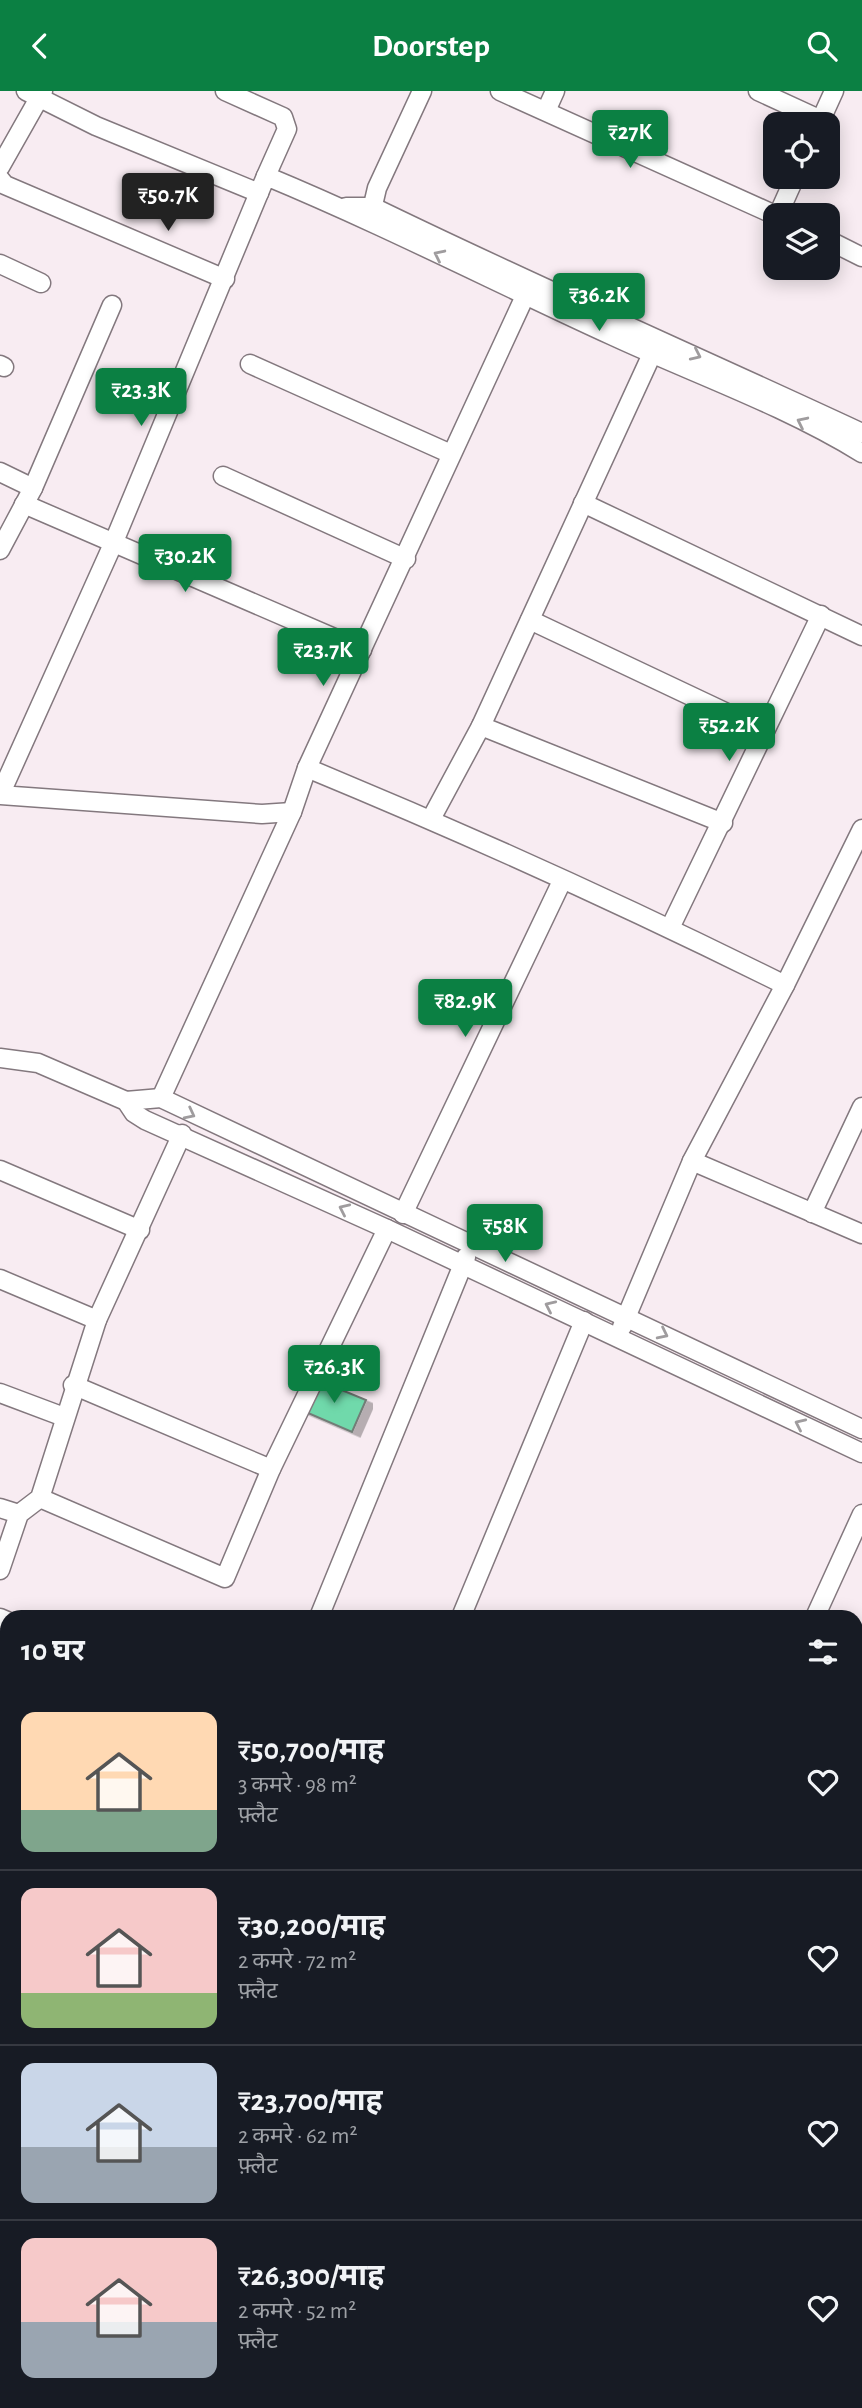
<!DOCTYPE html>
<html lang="hi">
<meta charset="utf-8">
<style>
:root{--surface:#171b24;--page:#20242c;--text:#f1f3f6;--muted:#9ea1a6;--line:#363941;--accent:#0b8043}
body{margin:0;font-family:"Alegreya Sans","Noto Sans Devanagari",sans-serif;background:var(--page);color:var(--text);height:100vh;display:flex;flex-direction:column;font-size:26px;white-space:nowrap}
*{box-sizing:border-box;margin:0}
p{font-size:23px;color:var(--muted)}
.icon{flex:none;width:38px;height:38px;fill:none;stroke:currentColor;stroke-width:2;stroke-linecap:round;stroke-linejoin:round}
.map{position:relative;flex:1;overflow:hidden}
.sheet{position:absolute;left:0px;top:1519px;width:863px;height:798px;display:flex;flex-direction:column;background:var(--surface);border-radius:21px 21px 0 0;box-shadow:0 4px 18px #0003}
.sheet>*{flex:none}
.controls{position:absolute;left:763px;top:21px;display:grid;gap:14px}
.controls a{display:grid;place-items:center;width:77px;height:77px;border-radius:14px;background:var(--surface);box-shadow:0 4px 18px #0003;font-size:35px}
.price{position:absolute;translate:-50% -60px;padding:0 16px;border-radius:7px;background:var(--accent);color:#fff;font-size:23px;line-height:46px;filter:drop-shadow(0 2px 4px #0008)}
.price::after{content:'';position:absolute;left:50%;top:42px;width:21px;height:16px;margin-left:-10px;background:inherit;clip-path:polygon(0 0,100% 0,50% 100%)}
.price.selected{background:#222;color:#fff}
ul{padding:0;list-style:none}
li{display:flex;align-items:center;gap:21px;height:175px;padding:0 21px}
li+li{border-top:2px solid var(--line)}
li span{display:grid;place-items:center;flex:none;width:196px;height:140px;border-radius:14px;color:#555}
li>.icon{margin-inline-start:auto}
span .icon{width:84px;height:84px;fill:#fffc;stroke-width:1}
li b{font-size:30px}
h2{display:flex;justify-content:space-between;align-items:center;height:84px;padding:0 21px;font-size:30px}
header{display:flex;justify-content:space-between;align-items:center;height:91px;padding:0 21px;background:var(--accent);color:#fff;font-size:32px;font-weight:600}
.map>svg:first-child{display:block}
</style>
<header><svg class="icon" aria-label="back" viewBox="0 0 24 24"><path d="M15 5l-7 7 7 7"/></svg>Doorstep<svg class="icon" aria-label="search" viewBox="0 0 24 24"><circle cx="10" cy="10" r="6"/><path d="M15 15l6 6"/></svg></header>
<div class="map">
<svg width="862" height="2317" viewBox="0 0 862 2317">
<defs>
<filter id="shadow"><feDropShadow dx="8" dy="4.5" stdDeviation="0" flood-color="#0004"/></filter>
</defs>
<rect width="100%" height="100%" fill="#f8ecf2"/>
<path fill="#6fd9ab" stroke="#727d77" stroke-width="2" filter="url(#shadow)" d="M315,1288L366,1309L352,1341L301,1319Z"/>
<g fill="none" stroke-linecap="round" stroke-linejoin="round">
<defs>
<g id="street">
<path d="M26,0L96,35L259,102"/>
<path d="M225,0L283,26L287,38L266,85"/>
<path d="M500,0L775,124"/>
<path d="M758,0L821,29"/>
<path d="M546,20L555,0"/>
<path d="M819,33L834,0"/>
<path d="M0,76L43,0"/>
<path d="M0,88L5,94L225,188"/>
<path d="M346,116H373C535,195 699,266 862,342"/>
<path d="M778,124L795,86"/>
<path d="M370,127L377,97L422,0"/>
<path d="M828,149L862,166"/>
<path d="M0,173L41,192"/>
<path d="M250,273L451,363"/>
<path d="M0,274L4,276"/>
<path d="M0,381L33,397"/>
<path d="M223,385L406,468"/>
<path d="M583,412L862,545"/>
<path d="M24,413L362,559"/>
<path d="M0,459L33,397L112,214"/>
<path d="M530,529L765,640"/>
<path d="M481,635L723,732"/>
<path d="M307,677C469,744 628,816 785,894"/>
<path d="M292,721L262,723L0,704L113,453L266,85C384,134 497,192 613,245C695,283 784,314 862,362"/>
<path d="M431,728L481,635L652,263"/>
<path d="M670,837L821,524"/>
<path d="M0,967L38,972L126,1010L134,1022L145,1029L387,1138L862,1362"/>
<path d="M161,1007L292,721L307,677L525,205"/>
<path d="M126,1010L161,1007L862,1338"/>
<path d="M692,1070L862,1143"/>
<path d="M0,1079L140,1139"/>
<path d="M812,1122L862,1016"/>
<path d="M403,1123L562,790"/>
<path d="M0,1188L97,1229"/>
<path d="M622,1236L692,1070L785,894L862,738"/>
<path d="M73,1294L271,1378"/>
<path d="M0,1302L64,1326"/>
<path d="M40,1407L225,1487L271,1378L387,1138"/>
<path d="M0,1417L19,1423"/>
<path d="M0,1479L19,1423L40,1407L97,1229L182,1043"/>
<path d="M319,1526L466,1166"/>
<path d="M461,1526L584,1230"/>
<path d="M815,1526L862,1423"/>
<path d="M0,1527L7,1530"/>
<path d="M856,1633L862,1623"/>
<path d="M0,1667L7,1670"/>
<path d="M0,1748L7,1731"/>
<path d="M856,2138L862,2142"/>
<path d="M856,2259C862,2271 862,2281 856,2294"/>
<path d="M473,2310L492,2317"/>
<path d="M5,2317L8,2310"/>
<path d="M536,2317L539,2310"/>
<path d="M844,2317L848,2310"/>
</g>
<g id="secondary">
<path d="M856,1897L862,1884"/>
<path d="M856,1949L862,1935"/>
<path d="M648,2317L651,2310"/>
<path d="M679,2317L683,2310"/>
</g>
</defs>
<use href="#street" stroke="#83787e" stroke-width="21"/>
<use href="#secondary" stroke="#83787e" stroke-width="30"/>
<use href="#street" stroke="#fff" stroke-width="18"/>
<use href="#secondary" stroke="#feecf6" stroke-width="26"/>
</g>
<defs><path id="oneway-chevron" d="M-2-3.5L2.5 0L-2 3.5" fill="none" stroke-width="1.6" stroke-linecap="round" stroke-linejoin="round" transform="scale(1.75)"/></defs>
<g stroke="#9f9c9e">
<use href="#oneway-chevron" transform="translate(439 164) rotate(-154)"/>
<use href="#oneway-chevron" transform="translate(696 264) rotate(25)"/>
<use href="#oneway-chevron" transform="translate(802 331) rotate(-154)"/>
<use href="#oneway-chevron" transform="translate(190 1023) rotate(27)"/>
<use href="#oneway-chevron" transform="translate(344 1118) rotate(-155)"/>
<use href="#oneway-chevron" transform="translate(550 1215) rotate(-155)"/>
<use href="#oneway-chevron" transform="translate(663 1243) rotate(26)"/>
<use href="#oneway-chevron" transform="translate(800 1333) rotate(-155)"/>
</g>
</svg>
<div class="controls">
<a><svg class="icon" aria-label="locate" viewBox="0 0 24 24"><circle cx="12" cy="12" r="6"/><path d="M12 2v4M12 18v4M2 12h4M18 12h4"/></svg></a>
<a><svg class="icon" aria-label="layers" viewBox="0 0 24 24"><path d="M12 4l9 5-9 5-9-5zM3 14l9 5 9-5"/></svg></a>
</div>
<b class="price" style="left:630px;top:79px">₹27K</b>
<b class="price selected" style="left:168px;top:142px">₹50.7K</b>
<b class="price" style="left:599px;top:242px">₹36.2K</b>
<b class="price" style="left:141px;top:337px">₹23.3K</b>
<b class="price" style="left:185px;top:503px">₹30.2K</b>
<b class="price" style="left:323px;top:597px">₹23.7K</b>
<b class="price" style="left:729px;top:672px">₹52.2K</b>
<b class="price" style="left:465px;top:948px">₹82.9K</b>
<b class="price" style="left:505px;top:1173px">₹58K</b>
<b class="price" style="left:334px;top:1314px">₹26.3K</b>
<section class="sheet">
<h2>10 घर<svg class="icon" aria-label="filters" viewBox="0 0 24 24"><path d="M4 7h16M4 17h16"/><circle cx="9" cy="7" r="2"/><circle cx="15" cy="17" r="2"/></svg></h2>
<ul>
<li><span style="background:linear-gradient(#ffd9b3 70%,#7fa58c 0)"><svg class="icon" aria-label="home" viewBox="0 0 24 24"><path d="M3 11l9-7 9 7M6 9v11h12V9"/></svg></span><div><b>₹50,700/माह</b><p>3 कमरे · 98 m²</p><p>फ़्लैट</p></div><svg class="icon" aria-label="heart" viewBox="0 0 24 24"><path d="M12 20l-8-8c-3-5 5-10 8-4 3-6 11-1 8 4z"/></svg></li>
<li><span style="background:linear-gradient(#f6c9c9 75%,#8fb573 0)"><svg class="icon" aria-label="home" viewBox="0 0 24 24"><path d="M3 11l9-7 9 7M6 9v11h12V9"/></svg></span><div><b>₹30,200/माह</b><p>2 कमरे · 72 m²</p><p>फ़्लैट</p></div><svg class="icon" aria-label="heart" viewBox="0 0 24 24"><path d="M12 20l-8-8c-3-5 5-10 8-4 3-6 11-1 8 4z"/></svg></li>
<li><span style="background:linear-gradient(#c9d6e8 60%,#9aa5b1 0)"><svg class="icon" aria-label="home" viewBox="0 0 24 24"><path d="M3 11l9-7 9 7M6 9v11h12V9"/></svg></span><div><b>₹23,700/माह</b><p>2 कमरे · 62 m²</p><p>फ़्लैट</p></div><svg class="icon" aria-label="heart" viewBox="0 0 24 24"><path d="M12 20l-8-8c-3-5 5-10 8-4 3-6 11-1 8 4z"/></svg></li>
<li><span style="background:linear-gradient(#f6c9c9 60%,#9aa5b1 0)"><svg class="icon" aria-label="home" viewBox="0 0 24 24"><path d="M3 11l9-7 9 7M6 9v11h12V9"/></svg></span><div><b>₹26,300/माह</b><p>2 कमरे · 52 m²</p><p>फ़्लैट</p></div><svg class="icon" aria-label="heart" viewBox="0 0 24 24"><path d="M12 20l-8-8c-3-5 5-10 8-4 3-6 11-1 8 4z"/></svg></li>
</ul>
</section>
</div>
